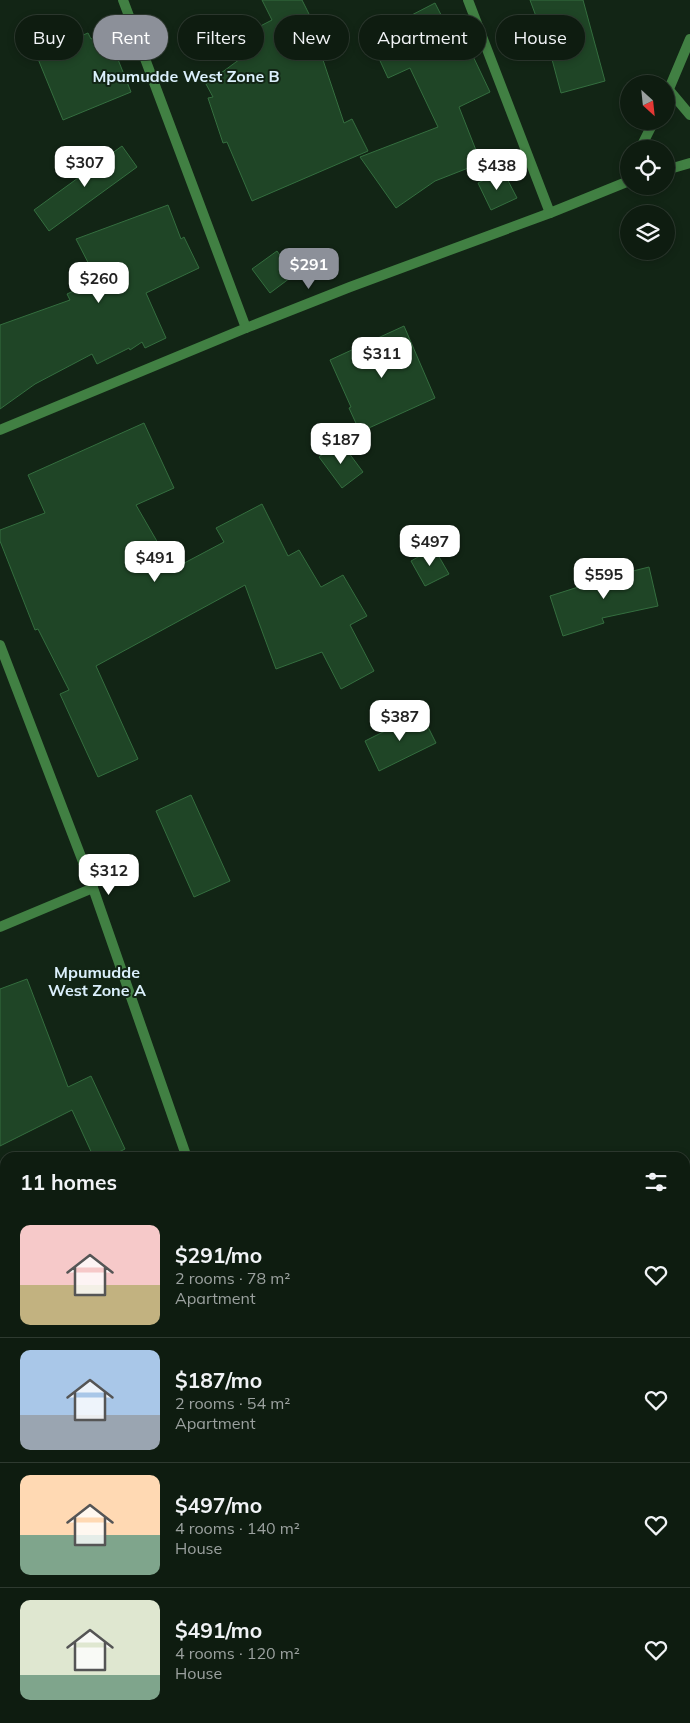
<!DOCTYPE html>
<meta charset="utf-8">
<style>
:root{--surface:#0e1c10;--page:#172519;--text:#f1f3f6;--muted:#9ba19f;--line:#2e3a30;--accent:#8c9099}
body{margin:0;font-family:Mulish,sans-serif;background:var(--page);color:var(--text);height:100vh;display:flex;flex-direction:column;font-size:19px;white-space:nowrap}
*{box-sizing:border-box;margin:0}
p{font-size:16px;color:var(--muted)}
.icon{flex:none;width:28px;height:28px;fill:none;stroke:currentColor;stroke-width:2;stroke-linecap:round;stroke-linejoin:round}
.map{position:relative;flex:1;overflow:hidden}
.sheet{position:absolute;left:0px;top:1152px;width:690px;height:571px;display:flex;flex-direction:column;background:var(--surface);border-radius:15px 15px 0 0;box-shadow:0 2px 8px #0003,0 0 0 1px var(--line)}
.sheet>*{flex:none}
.top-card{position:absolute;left:15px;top:15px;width:660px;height:45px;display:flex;gap:10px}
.needle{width:32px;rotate:153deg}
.buttons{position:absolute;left:620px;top:75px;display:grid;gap:10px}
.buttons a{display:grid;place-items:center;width:55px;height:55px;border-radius:50%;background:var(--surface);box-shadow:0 2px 8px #0003,0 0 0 1px var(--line);font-size:25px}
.price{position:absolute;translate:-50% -42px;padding:0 11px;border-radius:10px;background:#fff;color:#222;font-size:16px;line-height:32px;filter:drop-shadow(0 1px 2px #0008)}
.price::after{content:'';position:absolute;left:50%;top:30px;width:15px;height:11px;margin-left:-8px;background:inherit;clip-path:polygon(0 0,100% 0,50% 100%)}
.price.current{background:var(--accent);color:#fff}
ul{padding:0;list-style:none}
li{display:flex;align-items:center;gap:15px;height:125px;padding:0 20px}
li+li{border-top:1px solid var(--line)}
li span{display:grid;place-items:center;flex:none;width:140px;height:100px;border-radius:10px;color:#555}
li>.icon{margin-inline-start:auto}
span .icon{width:60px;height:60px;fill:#fffc;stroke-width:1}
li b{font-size:21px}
h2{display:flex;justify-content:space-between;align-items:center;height:60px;padding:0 20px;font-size:21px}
.tag{padding:0 18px;border-radius:22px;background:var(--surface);box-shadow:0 2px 8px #0003,0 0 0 1px var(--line);font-size:18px;line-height:45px}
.tag.current{background:var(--accent);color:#fff}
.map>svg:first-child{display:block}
</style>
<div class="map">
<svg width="690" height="1723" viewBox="0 0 690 1723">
<rect width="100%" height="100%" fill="#122515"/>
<g fill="#1f4526" stroke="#346e3f">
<path d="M262,0H302L327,50L321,54L344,123L352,119L368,151L252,201L227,142L223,143L208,98L213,97L206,84L251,51L243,35L272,20Z"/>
<path d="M530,0H583L605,81L561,93L546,37L544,38Z"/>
<path d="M435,3L462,56L471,52L490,92L459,107L481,163L435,181L396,208L360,157L438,127L410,68L388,78L369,37Z"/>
<path d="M107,32L131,92L63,120L36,54L88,33L91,39Z"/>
<path d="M122,146L137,167L49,231L34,210Z"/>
<path d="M503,171L517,198L491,210L478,183Z"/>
<path d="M168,205L181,239L184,237L199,268L146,293L166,338L145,348L142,342L130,350L129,348L97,364L92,354L35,384L0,409V325L70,300L67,294L97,280L76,239Z"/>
<path d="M277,251L294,275L270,293L252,269Z"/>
<path d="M404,326L435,398L360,432L349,408L351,407L330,360Z"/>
<path d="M144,423L174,488L136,505L173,569L224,542L216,528L262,504L288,556L299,550L321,587L343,575L367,616L350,625L374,671L341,689L322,652L276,669L245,585L96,666L138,759L98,777L60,694L69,690L38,629L35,630L0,541V530L45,513L28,475Z"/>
<path d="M340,441L363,472L342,488L319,457Z"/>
<path d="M434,548L449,574L425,586L411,561Z"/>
<path d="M649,567L658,606L602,618L604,623L563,636L550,596L613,576Z"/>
<path d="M421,713L436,743L379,771L365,741Z"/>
<path d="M191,795L230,881L194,897L156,811Z"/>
<path d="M27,979L68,1087L91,1076L125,1149L107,1158H94L72,1110L0,1146V989Z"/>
</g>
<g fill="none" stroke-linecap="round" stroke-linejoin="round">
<g stroke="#418043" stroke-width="10">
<path d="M123,0L246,328"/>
<path d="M468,0L550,213"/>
<path d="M669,90L690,115"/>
<path d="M666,96L690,39"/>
<path d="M640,149L654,121"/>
<path d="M666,170L690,163"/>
<path d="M0,430L246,328L350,287L550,213L629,181"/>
<path d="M0,645L93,888L187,1158"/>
<path d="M0,927L93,888"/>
<path d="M0,1296L5,1294"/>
<path d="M0,1623L5,1621"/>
<path d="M390,1723V1719"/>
</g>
</g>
<g text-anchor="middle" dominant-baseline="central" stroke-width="4" stroke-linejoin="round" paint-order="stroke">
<g font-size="16" font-weight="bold" fill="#dbf0fc" stroke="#122515">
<text x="186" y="76">Mpumudde West Zone B</text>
<text x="97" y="972">Mpumudde<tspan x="97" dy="18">West Zone A</tspan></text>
</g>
</g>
</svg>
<div class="buttons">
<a><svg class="needle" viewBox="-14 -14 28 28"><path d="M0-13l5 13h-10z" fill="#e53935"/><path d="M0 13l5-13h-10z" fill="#9ba19f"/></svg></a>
<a><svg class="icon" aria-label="locate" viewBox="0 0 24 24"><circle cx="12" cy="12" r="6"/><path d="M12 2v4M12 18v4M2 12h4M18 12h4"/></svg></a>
<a><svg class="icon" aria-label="layers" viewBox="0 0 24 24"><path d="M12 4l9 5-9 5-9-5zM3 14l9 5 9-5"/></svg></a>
</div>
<b class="price" style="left:85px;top:188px">$307</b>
<b class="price" style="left:497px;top:191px">$438</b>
<b class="price current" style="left:309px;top:290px">$291</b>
<b class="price" style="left:99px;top:304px">$260</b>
<b class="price" style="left:382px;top:379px">$311</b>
<b class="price" style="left:341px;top:465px">$187</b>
<b class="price" style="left:430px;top:567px">$497</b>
<b class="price" style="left:155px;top:583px">$491</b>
<b class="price" style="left:604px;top:600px">$595</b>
<b class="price" style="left:400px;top:742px">$387</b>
<b class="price" style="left:109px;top:896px">$312</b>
<div class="top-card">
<a class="tag">Buy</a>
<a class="tag current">Rent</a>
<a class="tag">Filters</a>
<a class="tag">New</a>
<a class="tag">Apartment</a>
<a class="tag">House</a>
</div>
<section class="sheet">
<h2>11 homes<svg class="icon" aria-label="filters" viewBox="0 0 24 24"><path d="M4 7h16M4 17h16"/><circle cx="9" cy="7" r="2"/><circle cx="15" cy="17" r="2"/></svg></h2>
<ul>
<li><span style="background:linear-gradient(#f6c9c9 60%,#c2b280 0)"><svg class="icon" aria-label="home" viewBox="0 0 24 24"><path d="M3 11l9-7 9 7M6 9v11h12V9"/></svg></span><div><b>$291/mo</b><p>2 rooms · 78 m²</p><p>Apartment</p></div><svg class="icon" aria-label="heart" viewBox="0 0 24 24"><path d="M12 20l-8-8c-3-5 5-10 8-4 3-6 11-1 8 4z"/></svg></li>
<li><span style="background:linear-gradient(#a9c7e8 65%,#9aa5b1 0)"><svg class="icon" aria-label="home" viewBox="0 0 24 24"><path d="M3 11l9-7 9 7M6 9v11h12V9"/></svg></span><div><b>$187/mo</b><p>2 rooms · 54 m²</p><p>Apartment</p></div><svg class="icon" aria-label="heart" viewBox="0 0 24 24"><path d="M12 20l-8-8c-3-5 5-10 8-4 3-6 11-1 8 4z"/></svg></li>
<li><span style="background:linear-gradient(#ffd9b3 60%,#7fa58c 0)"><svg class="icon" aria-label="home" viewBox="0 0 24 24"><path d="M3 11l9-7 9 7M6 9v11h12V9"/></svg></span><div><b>$497/mo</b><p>4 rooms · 140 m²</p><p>House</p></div><svg class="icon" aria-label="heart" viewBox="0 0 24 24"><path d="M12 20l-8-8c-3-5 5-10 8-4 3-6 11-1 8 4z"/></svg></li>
<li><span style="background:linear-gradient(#dfe7d0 75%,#7fa58c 0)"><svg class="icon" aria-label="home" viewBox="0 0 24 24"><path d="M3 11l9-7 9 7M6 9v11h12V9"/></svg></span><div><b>$491/mo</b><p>4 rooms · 120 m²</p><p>House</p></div><svg class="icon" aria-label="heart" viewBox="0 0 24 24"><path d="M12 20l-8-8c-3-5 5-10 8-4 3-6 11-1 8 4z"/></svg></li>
</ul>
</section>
</div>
